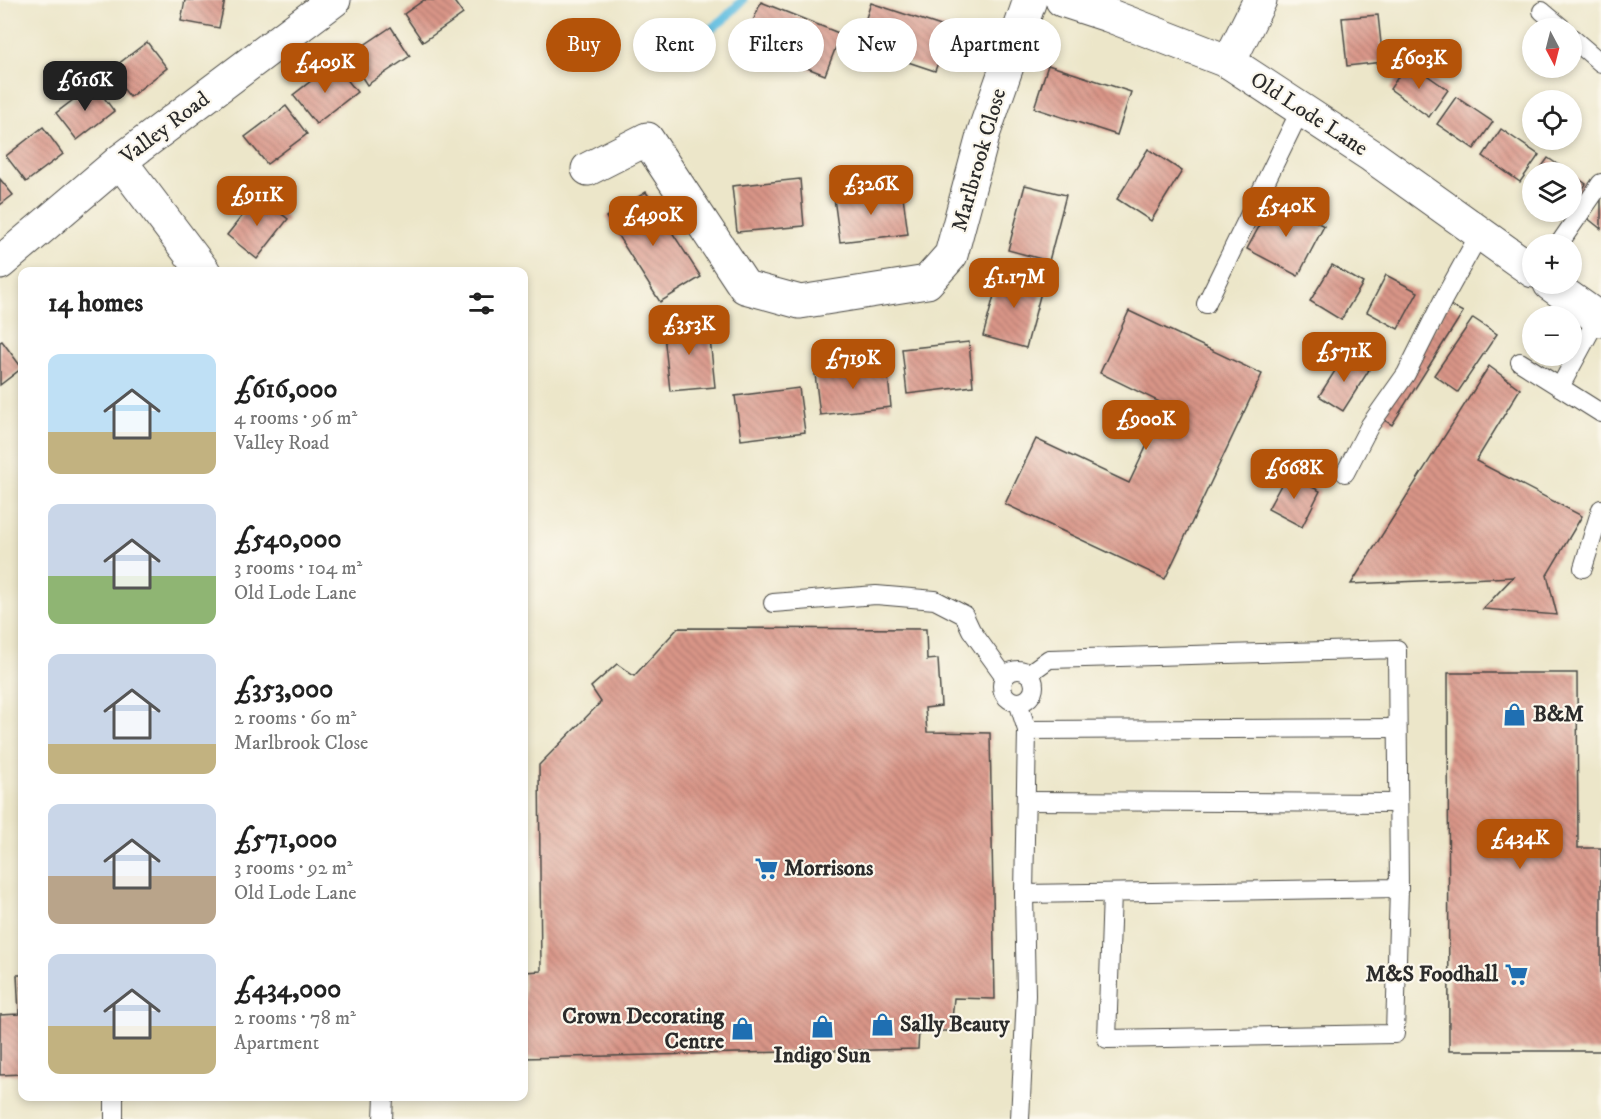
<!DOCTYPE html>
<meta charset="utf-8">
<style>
:root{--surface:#fff;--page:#f2f2f2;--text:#222;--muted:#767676;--accent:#b45309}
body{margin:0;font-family:"IM FELL DW Pica",serif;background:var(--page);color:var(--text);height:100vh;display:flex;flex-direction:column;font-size:22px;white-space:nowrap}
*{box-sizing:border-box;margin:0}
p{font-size:20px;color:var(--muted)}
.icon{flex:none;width:33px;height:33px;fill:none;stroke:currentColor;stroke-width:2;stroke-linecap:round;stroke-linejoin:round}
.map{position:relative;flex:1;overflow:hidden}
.sheet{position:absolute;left:18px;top:267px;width:510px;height:834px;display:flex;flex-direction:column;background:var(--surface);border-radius:12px;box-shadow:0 3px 9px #0003}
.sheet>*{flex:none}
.guide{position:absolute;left:546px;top:18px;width:570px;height:54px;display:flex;gap:12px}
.needle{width:39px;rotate:173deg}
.tools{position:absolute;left:1522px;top:18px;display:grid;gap:12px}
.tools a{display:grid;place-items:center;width:60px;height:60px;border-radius:50%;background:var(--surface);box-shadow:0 3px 9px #0003;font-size:30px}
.price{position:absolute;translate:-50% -51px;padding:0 14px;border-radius:12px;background:var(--accent);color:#fff;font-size:20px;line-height:39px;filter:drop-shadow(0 2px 3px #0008)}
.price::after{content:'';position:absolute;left:50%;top:36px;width:18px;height:14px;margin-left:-9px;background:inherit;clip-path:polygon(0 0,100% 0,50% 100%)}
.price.on{background:#222;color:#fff}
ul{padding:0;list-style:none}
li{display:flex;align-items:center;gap:18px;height:150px;padding:0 30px}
li span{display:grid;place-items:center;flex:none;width:168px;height:120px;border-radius:12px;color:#555}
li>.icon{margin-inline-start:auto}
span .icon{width:72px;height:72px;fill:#fffc;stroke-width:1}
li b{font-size:26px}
h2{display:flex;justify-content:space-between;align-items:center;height:72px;padding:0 30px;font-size:26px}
.tag{padding:0 21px;border-radius:27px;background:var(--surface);box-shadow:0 3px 9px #0003;font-size:21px;line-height:54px}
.tag.on{background:var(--accent);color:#fff}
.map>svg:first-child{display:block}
</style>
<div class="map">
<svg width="1601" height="1119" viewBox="0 0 1601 1119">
<defs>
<pattern id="building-back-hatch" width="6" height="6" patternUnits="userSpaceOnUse" patternTransform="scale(1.5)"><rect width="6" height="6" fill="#d99587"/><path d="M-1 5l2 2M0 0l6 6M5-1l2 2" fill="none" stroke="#b07a6f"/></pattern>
</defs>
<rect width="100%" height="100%" fill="#fbf7ec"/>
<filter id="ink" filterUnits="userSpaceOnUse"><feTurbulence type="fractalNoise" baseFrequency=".0167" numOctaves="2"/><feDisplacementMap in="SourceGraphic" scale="12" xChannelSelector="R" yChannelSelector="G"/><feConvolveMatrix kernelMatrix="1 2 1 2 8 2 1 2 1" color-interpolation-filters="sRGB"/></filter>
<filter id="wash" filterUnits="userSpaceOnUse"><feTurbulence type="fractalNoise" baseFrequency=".008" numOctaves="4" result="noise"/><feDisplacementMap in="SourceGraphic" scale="24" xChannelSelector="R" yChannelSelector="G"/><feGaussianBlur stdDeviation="1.35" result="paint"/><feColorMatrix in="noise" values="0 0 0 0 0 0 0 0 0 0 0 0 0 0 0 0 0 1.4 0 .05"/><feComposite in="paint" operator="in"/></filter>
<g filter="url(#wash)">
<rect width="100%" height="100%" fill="#ece6c9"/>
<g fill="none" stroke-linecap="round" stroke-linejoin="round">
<path stroke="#63bfe1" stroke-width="9" d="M669,59L723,20L743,0"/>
</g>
<g id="blocks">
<g fill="url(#building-back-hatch)">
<path d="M185,0H225L219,28L181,21Z"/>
<path d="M424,0H453L463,14L423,42L404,14Z"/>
<path d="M761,2L841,34L825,75L744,43Z"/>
<path d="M871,3L950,29L935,71L857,45Z"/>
<path d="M1378,15L1383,62L1347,66L1342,18Z"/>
<path d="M391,27L410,56L367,85L348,56Z"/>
<path d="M147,42L167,68L130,97L109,71Z"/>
<path d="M1408,62L1448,90L1429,117L1390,89Z"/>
<path d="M334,63L357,92L316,124L293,95Z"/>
<path d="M1048,65L1131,92L1117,135L1034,108Z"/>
<path d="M94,84L114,111L77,140L56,113Z"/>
<path d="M1456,97L1493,122L1474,149L1437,124Z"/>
<path d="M286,106L307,134L267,164L245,137Z"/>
<path d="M43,127L63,154L26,182L6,156Z"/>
<path d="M1501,129L1539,155L1520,182L1483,156Z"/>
<path d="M1148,149L1182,171L1151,221L1117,199Z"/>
<path d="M1548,158L1569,172H1538Z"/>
<path d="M1572,174L1586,184L1572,205Z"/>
<path d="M0,179L13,195L0,205Z"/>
<path d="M800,179L804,226L737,232L732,186Z"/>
<path d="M1025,185L1066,195L1049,261L1008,250Z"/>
<path d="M902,189L908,234L840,242L834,198Z"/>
<path d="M646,192L701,277L660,302L606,217Z"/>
<path d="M258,196L288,219L257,259L227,235Z"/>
<path d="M1601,198V229L1586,217Z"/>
<path d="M1274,199L1324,226L1298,276L1247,249Z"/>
<path d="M1332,265L1363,283L1341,320L1310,301Z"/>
<path d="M1001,270L1044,281L1026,348L983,336Z"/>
<path d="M1386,275L1418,292L1398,329L1367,312Z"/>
<path d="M1448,304L1463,312L1392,425L1381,418Z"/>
<path d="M1129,311L1262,374L1165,579L1005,504L1036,439L1129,483L1166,405L1100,373Z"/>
<path d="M1473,318L1497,334L1458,392L1434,375Z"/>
<path d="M708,320L715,387L670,391L663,325Z"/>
<path d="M2,341L22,368L0,385V342Z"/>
<path d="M969,342L973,386L907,394L902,349Z"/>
<path d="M1345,355L1369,370L1343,411L1319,396Z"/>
<path d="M887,366L891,407L820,415L815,374Z"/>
<path d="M1489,366L1520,389L1476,461L1582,516L1547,575L1557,615L1483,609L1513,577L1351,584Z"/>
<path d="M799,388L805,432L741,440L735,396Z"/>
<path d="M1287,474L1320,491L1302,527L1268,509Z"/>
<path d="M678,628L926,629L927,660L938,659L941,706L925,708L927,732L990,733L995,999L954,998L951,1031H919L918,1049L524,1058V972L541,971L539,765L601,702L591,687L617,664L634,676Z"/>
<path d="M1448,673H1577L1578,848H1601V1051H1449Z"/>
<path d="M17,975H22V1074L0,1075V1015L19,1014Z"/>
</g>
</g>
</g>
<g filter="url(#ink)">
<use href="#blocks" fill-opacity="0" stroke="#484743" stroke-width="1.5"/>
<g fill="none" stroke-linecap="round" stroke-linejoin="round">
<defs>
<g id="service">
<path d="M1542,11L1562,28"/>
<path d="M1572,38L1601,63"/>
<path d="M1559,244L1601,183"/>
<path d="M1206,304L1301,109"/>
<path d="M1520,362L1601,413"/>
<path d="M1560,387L1598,317"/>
<path d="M1345,473L1370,425L1406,374L1443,300L1480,233"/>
<path d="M1583,568L1601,509"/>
<path d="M773,603L876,595L935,600L964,615L971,630L1005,677"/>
<circle cx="1018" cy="686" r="16"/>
<path d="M1018,702L1027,730L1024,894L1026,995L1020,1119"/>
<path d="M1027,730L1396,728"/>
<path d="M1026,801L1397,803"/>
<path d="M1112,893L1107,1039L1395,1034L1399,888"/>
<path d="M1024,894L1399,888L1397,649L1049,659L1028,674"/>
<path d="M114,1096V1119"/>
<path d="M383,1119L384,1096"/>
</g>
<g id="minor">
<path d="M1229,62L1260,0"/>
<path d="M120,161L204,272"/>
<path d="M588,169L647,139L745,287L800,302L927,282L951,255L984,132L1030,0"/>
<path d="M0,263L120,161L334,0"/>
</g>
<g id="tertiary">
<path d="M1062,0L1108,15L1229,62L1372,156L1533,271"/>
<path d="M1550,284L1601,320"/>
</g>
</defs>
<use href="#service" stroke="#484743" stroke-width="20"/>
<use href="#minor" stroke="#484743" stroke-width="35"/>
<use href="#tertiary" stroke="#484743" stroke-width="35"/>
<use href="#service" stroke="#fff" stroke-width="18"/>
<use href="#minor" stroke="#fff" stroke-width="33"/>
<use href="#tertiary" stroke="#fff" stroke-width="33"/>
</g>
</g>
<defs>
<symbol id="shop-bare" viewBox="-9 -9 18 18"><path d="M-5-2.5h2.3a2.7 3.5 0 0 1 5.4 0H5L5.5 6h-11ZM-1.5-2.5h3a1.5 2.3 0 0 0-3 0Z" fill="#1f6fb2" stroke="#fbf7ec" stroke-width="2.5" paint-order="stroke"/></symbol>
<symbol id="supermarket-bare" viewBox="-9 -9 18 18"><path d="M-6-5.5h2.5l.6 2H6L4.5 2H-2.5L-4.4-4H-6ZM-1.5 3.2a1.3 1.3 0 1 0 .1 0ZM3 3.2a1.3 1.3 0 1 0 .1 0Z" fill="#1f6fb2" stroke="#fbf7ec" stroke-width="2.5" paint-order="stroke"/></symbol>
</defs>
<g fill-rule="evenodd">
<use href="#shop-bare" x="1498" y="698" width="33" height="33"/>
<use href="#supermarket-bare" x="750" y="852" width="33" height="33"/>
<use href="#supermarket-bare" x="1500" y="958" width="33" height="33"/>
<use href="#shop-bare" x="866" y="1008" width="33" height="33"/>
<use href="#shop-bare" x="806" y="1010" width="33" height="33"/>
<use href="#shop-bare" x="726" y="1012" width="33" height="33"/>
</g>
<g text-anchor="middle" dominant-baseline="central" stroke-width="4.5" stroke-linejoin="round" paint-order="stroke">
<g font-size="22" fill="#2b2b2b" stroke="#fbf7ec">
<text transform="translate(1309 114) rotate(33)">Old Lode Lane</text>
<text transform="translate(165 128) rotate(-37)">Valley Road</text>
<text transform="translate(979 160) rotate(-74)">Marlbrook Close</text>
</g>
<g font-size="22" font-weight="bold" fill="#2b2b2b" stroke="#fbf7ec" text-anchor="start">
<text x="1533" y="714">B&amp;M</text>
<text x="784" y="868">Morrisons</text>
<text x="1498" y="974" text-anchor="end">M&amp;S Foodhall</text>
<text x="724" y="1016" text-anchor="end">Crown Decorating<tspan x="724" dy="25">Centre</tspan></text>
<text x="900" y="1024">Sally Beauty</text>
<text x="822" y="1055" text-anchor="middle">Indigo Sun</text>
</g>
</g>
</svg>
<div class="tools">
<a><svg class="needle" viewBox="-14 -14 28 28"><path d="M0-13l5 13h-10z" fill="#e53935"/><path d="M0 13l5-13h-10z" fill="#767676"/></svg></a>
<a><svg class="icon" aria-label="locate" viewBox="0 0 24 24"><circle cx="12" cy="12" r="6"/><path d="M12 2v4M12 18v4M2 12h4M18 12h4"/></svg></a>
<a><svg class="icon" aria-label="layers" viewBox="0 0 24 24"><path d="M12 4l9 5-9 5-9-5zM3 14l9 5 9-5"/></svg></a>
<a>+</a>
<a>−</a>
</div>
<b class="price" style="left:1419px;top:90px">£603K</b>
<b class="price" style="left:325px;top:94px">£409K</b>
<b class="price on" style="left:85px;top:112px">£616K</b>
<b class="price" style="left:871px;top:216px">£326K</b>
<b class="price" style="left:257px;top:227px">£911K</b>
<b class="price" style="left:1286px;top:238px">£540K</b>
<b class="price" style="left:653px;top:247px">£490K</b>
<b class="price" style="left:1014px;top:309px">£1.17M</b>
<b class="price" style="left:689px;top:356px">£353K</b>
<b class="price" style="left:1344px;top:383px">£571K</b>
<b class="price" style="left:853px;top:390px">£719K</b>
<b class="price" style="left:1146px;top:451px">£900K</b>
<b class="price" style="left:1294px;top:500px">£668K</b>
<b class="price" style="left:1520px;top:870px">£434K</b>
<div class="guide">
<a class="tag on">Buy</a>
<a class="tag">Rent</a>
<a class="tag">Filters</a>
<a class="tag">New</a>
<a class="tag">Apartment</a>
</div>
<section class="sheet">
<h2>14 homes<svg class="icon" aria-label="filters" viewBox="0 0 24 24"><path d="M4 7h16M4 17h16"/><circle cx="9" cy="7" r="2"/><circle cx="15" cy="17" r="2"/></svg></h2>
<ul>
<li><span style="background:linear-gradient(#bfe0f5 65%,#c2b280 0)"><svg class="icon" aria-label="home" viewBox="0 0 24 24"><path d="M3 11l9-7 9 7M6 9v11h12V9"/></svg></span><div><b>£616,000</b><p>4 rooms · 96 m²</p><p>Valley Road</p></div></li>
<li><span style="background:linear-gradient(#c9d6e8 60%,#8fb573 0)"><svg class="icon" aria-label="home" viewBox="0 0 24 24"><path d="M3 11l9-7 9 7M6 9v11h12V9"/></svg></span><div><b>£540,000</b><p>3 rooms · 104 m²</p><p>Old Lode Lane</p></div></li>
<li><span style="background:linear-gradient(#c9d6e8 75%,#c2b280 0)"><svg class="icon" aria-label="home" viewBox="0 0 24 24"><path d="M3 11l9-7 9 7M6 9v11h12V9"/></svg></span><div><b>£353,000</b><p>2 rooms · 60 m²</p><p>Marlbrook Close</p></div></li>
<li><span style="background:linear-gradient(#c9d6e8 60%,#b9a48a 0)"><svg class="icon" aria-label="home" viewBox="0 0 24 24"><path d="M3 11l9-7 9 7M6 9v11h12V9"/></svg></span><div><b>£571,000</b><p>3 rooms · 92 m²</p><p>Old Lode Lane</p></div></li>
<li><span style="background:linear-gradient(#c9d6e8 60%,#c2b280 0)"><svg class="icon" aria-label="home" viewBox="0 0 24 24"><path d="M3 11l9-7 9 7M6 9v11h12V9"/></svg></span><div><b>£434,000</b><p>2 rooms · 78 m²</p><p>Apartment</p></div></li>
</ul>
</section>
</div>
